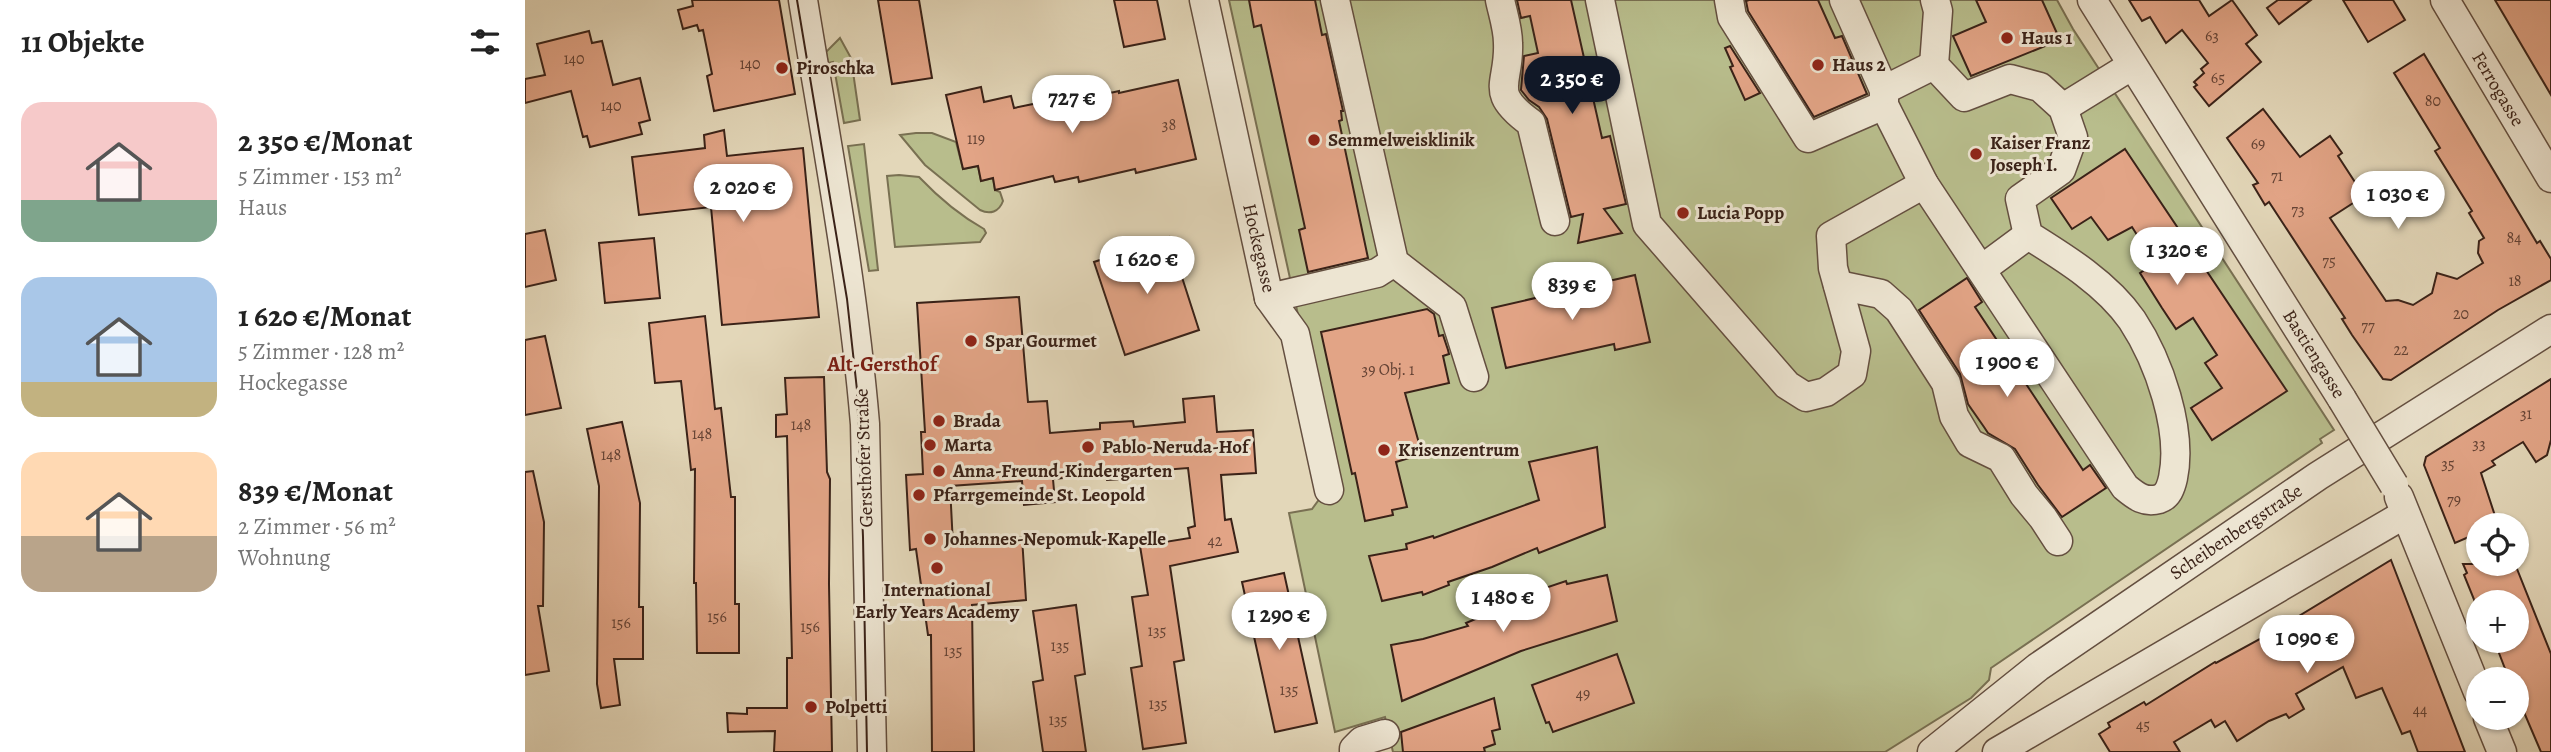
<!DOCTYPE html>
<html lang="de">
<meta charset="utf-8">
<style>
:root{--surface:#fff;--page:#f2f2f2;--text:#222;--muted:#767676;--accent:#111827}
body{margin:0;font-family:Alegreya,serif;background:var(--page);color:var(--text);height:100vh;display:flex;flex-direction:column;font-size:26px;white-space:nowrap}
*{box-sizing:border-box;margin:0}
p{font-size:23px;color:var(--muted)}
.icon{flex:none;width:38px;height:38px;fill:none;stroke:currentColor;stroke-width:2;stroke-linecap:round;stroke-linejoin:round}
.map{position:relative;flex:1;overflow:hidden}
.details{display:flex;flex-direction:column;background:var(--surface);width:525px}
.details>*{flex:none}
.tools{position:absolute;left:1941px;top:513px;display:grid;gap:14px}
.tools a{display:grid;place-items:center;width:63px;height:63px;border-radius:50%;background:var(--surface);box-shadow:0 2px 5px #0004;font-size:35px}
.price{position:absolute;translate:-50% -60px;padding:0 16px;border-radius:24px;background:#fff;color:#222;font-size:23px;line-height:46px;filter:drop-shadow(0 2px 4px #0008)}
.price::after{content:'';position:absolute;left:50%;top:42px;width:21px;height:16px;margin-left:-10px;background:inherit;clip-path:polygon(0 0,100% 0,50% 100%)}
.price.current{background:var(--accent);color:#fff}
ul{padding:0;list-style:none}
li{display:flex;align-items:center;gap:21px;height:175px;padding:0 21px}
li span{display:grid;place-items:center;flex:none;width:196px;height:140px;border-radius:21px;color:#555}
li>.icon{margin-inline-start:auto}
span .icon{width:84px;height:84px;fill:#fffc;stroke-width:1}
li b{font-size:30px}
h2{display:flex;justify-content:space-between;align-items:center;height:84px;padding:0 21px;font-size:30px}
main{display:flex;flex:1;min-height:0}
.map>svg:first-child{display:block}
</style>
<main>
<section class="details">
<h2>11 Objekte<svg class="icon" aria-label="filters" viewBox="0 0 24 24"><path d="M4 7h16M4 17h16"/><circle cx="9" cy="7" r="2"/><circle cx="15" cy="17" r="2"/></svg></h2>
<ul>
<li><span style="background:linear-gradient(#f6c9c9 70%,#7fa58c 0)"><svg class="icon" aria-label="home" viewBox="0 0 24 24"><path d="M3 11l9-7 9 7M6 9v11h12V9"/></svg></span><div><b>2 350 €/Monat</b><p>5 Zimmer · 153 m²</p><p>Haus</p></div></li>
<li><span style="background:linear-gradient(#a9c7e8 75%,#c2b280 0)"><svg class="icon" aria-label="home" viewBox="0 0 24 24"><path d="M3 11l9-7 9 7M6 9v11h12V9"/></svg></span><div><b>1 620 €/Monat</b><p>5 Zimmer · 128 m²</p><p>Hockegasse</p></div></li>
<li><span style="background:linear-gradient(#ffd9b3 60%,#b9a48a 0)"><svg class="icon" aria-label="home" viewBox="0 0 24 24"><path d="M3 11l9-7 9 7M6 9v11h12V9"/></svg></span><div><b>839 €/Monat</b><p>2 Zimmer · 56 m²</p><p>Wohnung</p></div></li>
</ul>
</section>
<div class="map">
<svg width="2026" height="752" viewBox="0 0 2026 752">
<rect width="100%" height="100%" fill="#e3d7b9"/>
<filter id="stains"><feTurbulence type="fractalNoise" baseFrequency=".00286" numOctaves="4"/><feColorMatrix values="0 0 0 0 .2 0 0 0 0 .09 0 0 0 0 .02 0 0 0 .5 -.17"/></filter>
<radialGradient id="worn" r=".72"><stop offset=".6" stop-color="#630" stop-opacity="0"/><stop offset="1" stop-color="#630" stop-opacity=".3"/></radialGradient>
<g fill="#b8bd8c" stroke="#797052" stroke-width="2">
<path d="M704,0H1532L1548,29L1809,430L1795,439L1797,443L1466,668L1464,680L1446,698L1360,752H868L860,717L810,732L764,513L787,509L809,479Z"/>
<path d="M315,38L326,58L335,120L319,123L308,62L303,63L301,52Z"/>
<path d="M391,133H407L431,142L438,169L453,166L456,181L468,178L470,190L475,192L478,201C474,212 465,215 455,210L400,165L375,135Z"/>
<path d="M339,144L353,270L344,271L323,146Z"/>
<path d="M374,175L394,177C414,198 434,215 459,229L461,233L455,242L370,247L362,176Z"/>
</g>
<g fill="#e2a486" stroke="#3a2218" stroke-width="2">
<path d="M167,0H254L270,94L189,111L182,76L187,74L178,30L174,31L172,25L158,29L153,10L168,6Z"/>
<path d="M353,0H394L407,78L367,84Z"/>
<path d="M589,0H632L640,39L599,47Z"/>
<path d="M724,0H790L797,35L801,34L818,111H816L817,120L814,121L843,258L783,272L774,230L780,228L736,25L729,27Z"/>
<path d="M992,0H1046L1077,138L1085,136L1101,204L1079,209L1097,233L1053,243L1058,214L1046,217L1022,119L1014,107L1004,100L996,90L999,56L1013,53L1005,16L996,18Z"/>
<path d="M1224,0H1293L1310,38L1317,36L1342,94L1289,117L1223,11L1221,1Z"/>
<path d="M1451,0H1517L1535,40L1446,76L1428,36L1461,22Z"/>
<path d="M1604,0H1674L1684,16L1707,0L1732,35L1721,44L1736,62L1684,106L1669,87L1672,85L1669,82L1679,73L1676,69L1683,63L1657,30L1641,43L1625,17L1617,21Z"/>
<path d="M1753,0H1786L1754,24L1742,8Z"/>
<path d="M1818,0H1868L1880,20L1843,42Z"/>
<path d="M1970,0H2026V95Z"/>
<path d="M64,31L67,43L77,41L88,85L115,78L125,120L114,123L117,134L65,147L62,136L58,137L46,91L0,103V79L20,75L12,44Z"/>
<path d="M1205,46L1235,93L1220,100L1205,67L1208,66L1200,48Z"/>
<path d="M1899,54L2012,243L2015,241L2026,259V280L1973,310L1866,380L1858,379L1827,335L1817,319L1820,318L1744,202L1740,205L1728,185L1733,183L1702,138L1738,109L1775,157L1805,136L1817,153L1813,156L1839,196L1805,218L1861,301L1873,300L1888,305L1907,293L1912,273L1932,279L1958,263L1953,253L1954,241L1959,238L1944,213L1947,211L1910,151L1915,148L1869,73Z"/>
<path d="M653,80L671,159L611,173L610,169L554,182L553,177L530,182L528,176L470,190L468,178L456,181L453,166L438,169L421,95L456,87L459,102L486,96L489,108L513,103L514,107L570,94L571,96L594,91V93Z"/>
<path d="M199,130L202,156L278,148L294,317L197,325L186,207L114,215L107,157L180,148L179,135Z"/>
<path d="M1600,149L1762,391L1687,440L1666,408L1697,388L1680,363L1692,355L1668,318L1651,329L1637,308L1615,273L1630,263L1607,227L1583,240L1566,217L1547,229L1526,198Z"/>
<path d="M20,230L31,280L0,287V234Z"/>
<path d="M644,237L674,330L600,355L569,262Z"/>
<path d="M129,238L135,298L80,303L74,243Z"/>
<path d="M1110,275L1125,342L1090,350L1089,344L981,368L967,308Z"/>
<path d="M1442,278L1457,302L1450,307L1558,470L1565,465L1581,488L1537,517L1513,485L1490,449L1463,433L1459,427L1443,404L1435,374L1394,310Z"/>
<path d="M494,297L503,402L522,401L525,433L575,429V423L608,421L609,427L660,422L658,399L689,396L692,432L728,430L731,473L696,475L700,520L706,519L713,552L645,566L659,660L649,662L661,743L618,749L606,668L617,666L607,597L623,595L615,546L665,538L663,528L670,526L663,468L612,472L613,478L582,480L580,474L528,479L530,502L499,505L497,481L425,486L428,545L497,537L501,600L447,605L449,752H407L406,635H403L391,549L385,550L381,475L398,474L396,432H400L392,303Z"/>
<path d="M902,309L909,314L914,336L918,335L923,350L924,354L918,356L924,383L880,393L897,454L871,462L882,507L867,510L868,515L840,521L830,473L827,474L796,332Z"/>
<path d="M180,316L190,409L196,408L206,497H210V604H214V653H172L171,583H169L170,469L166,470L156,381L130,383L124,323Z"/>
<path d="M20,336L36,408L0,415V340Z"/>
<path d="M299,377L302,472L305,479L304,584L307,752H249L250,731L203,732L202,713L222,714V708H262V658H267L262,436L251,437V415L262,414L260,378Z"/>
<path d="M2026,379V440L2022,455L2011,462L1998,442L1967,461L1970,465L1956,473L1973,525H1953V533L1930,543L1899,465L1901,457Z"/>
<path d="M97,422L115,503L114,607H118V659H89L95,705L76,708L72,684L74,486L62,429Z"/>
<path d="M1072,447L1080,527L1014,553L1012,548L967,567L923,582L924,585L898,595L897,592L857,601L844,556L882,549L881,544L908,536L909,538L1014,500L1004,462Z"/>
<path d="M8,471L19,522L18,606H13L24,671L0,675V472Z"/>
<path d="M1866,560L1940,752H1893L1885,731L1877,734L1857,688L1831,698L1818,667L1771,694L1779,709L1764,718L1761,714L1744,721L1712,741L1700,721L1690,727L1686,720L1649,742L1655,752H1585L1574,734L1585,727L1583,723L1619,702L1621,705L1690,662L1691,663L1746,633Z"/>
<path d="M1938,564H1990L2026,654V752H2016L1992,696V679H1984L1969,640H1992V602H1950L1939,575L1942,573Z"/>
<path d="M759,573L792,723L750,732L717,582Z"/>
<path d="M1082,575L1092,621L996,651L877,701L866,645L898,639L943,626L941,623L979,607L1016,595L1014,590L1041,581L1042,584Z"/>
<path d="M551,605L560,674L550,676L561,752H518L508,682L518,680L508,611Z"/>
<path d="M1092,654L1109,703L1028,732L1024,722L1021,723L1007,685Z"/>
<path d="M969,698L975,729L967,731L970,744L959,748L960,752H878L876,732Z"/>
</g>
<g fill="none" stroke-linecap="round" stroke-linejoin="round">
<defs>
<g id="minor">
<path d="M278,0C301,141 328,281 340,424L347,752"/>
<path d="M679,0L744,298L770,334L804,490"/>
<path d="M810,0L869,262L927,307L949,377"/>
<path d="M975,0C978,14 983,29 983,43C985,85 962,91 1006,123L1030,221"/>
<path d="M1075,0L1122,224L1262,385L1281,397L1301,392L1327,374L1331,351L1308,268L1306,236L1399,184"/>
<path d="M1204,0L1207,17L1283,138L1359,105"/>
<path d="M1319,0L1359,90V105L1399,184L1600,487C1611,496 1619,503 1634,499C1643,496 1646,487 1648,478C1658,430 1634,361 1607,320C1582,284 1540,258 1503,235L1495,199L1536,170L1548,137L1538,108L1515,87L1485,79L1439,97L1409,65L1413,11L1410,0"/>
<path d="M1567,0L1817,399"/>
<path d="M1920,0L2026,178"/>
<path d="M1359,90L1409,65"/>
<path d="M1538,108L1606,66"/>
<path d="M1457,269L1503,235"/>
<path d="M1313,285L1356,294L1374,310L1421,383L1429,416L1445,443L1476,458L1499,495L1518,518L1533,541"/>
<path d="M744,298L852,273L869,262"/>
<path d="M1874,497L1953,692"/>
<path d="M1963,718L1977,752"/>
<path d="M829,752V749L837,741L860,734"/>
<path d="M1407,752L1513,667L1793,476L2026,329"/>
<path d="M1472,752L1880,514"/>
</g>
</defs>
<use href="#minor" stroke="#644f40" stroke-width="31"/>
<use href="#minor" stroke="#ede5d2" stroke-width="28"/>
<path stroke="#3a2218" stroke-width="2" d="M272,0L322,299L332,390L338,537L342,752"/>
<defs>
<path id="minor-bridge" d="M1817,399L1869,485"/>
</defs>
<use href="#minor-bridge" stroke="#644f40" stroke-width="31" stroke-linecap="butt"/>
<use href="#minor-bridge" stroke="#ede5d2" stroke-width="28"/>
</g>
<g fill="#8f2418" stroke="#ede5d2" stroke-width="2.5">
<circle cx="1482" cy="38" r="7"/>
<circle cx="1293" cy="65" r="7"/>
<circle cx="257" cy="68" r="7"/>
<circle cx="789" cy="140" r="7"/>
<circle cx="1451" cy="154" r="7"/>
<circle cx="1158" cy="213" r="7"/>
<circle cx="446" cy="341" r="7"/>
<circle cx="414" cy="421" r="7"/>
<circle cx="405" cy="445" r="7"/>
<circle cx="563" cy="447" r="7"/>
<circle cx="859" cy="450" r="7"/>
<circle cx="414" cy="471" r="7"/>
<circle cx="394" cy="495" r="7"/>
<circle cx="405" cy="539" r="7"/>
<circle cx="412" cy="568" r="7"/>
<circle cx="286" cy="707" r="7"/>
</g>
<g text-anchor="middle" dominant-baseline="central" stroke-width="6" stroke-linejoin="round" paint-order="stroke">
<g font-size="16" fill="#644234">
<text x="1687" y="36">63</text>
<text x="49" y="59">140</text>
<text x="225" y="64">140</text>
<text x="1693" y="78">65</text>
<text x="1908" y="101">80</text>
<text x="86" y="106">140</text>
<text x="644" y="125">38</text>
<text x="451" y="139">119</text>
<text x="1733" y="144">69</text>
<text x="1752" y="176">71</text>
<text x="1773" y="210">73</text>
<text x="1989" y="238">84</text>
<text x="1804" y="261">75</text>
<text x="1990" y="281">18</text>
<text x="1936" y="314">20</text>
<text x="1843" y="326">77</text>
<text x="1876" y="350">22</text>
<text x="863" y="370">39 Obj. 1</text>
<text x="2001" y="414">31</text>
<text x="276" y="425">148</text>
<text x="177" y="434">148</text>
<text x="1954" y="444">33</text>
<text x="86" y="455">148</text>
<text x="1923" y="464">35</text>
<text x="1929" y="500">79</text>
<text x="690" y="541">42</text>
<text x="192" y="617">156</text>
<text x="96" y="623">156</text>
<text x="285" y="627">156</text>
<text x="632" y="631">135</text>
<text x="535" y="646">135</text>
<text x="428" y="651">135</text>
<text x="764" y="690">135</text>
<text x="1058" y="694">49</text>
<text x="633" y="704">135</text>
<text x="1895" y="710">44</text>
<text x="533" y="720">135</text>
<text x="1618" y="725">45</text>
</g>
<g font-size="19" font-weight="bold" fill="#3a2218" stroke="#ede5d2" text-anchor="start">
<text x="1496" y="38">Haus 1</text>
<text x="1307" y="65">Haus 2</text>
<text x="271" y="68">Piroschka</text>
<text x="803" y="140">Semmelweisklinik</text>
<text x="1465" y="143">Kaiser Franz<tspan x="1465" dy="22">Joseph I.</tspan></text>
<text x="1172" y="213">Lucia Popp</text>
<text x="460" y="341">Spar Gourmet</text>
<text x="428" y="421">Brada</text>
<text x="419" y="445">Marta</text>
<text x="577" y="447">Pablo-Neruda-Hof</text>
<text x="873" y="450">Krisenzentrum</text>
<text x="428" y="471">Anna-Freund-Kindergarten</text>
<text x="408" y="495">Pfarrgemeinde St. Leopold</text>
<text x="419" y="539">Johannes-Nepomuk-Kapelle</text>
<text x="412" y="590" text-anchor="middle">International<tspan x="412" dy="22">Early Years Academy</tspan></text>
<text x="300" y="707">Polpetti</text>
</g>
<g font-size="19" fill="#3a2218" stroke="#ede5d2">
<text transform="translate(1973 89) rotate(59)">Ferrogasse</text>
<text transform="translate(734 248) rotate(77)">Hockegasse</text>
<text transform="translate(1789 354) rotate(58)">Bastiengasse</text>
<text transform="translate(339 458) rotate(-92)">Gersthofer Straße</text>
<text transform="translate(1711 532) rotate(-34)">Scheibenbergstraße</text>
</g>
<g font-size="21" font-weight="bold" fill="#7a1f14" stroke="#ede5d2">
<text x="357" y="364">Alt-Gersthof</text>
</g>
</g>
<rect width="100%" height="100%" filter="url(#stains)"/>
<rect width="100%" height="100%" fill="url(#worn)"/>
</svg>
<div class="tools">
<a><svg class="icon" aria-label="locate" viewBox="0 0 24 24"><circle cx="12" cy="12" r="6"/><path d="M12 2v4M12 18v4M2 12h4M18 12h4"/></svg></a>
<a>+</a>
<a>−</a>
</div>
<b class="price current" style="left:1047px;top:116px">2 350 €</b>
<b class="price" style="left:547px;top:135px">727 €</b>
<b class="price" style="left:218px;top:224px">2 020 €</b>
<b class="price" style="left:1873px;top:231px">1 030 €</b>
<b class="price" style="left:1652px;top:287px">1 320 €</b>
<b class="price" style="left:622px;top:296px">1 620 €</b>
<b class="price" style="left:1047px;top:322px">839 €</b>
<b class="price" style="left:1482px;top:399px">1 900 €</b>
<b class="price" style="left:978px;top:634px">1 480 €</b>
<b class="price" style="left:754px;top:652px">1 290 €</b>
<b class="price" style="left:1782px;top:675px">1 090 €</b>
</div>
</main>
